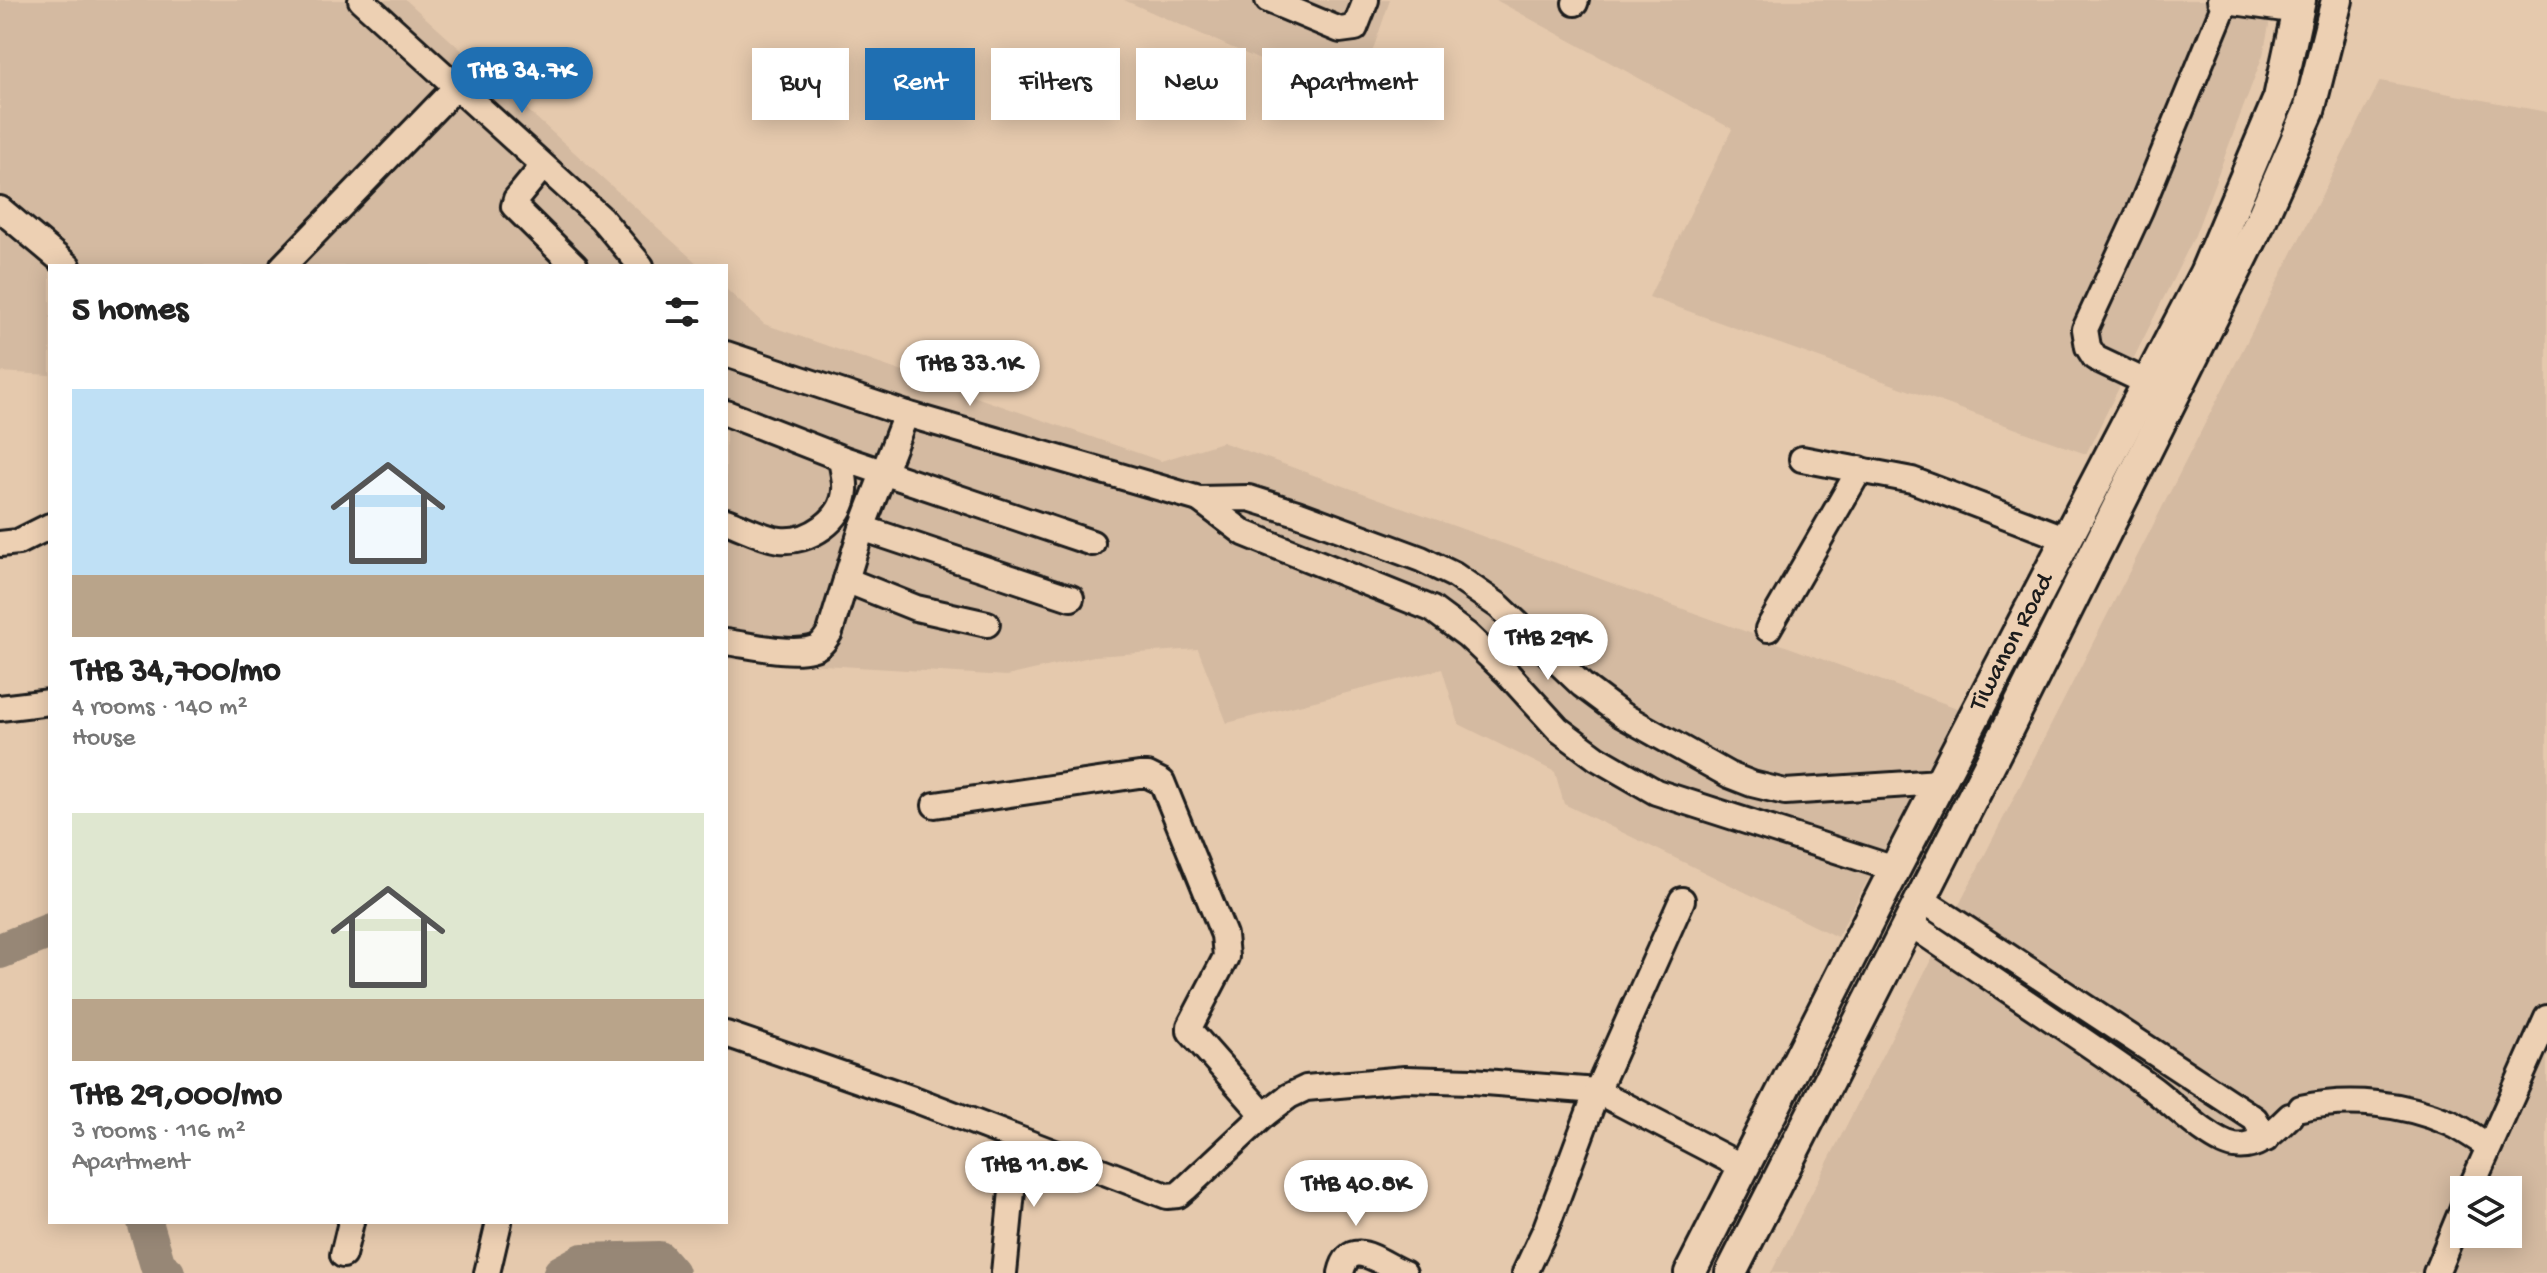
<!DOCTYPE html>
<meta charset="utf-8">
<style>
:root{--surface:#fff;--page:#f2f2f2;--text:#222;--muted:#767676;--accent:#1f6fb2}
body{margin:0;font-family:"Gochi Hand",sans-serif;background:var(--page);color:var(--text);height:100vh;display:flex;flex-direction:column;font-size:30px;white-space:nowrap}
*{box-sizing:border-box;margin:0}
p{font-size:26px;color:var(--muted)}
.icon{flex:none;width:44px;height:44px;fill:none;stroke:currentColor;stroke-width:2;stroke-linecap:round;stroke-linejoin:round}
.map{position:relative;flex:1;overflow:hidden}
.details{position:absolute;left:48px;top:264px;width:680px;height:960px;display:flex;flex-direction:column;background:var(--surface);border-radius:0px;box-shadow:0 4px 20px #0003}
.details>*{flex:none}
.hud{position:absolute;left:752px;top:48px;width:760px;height:72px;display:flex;gap:16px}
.tools{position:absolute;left:2450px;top:1176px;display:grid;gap:16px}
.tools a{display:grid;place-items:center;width:72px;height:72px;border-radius:0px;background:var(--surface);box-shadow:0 4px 20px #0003;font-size:40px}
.price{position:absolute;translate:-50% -68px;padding:0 18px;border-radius:28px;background:#fff;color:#222;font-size:26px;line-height:52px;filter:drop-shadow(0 2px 4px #0008)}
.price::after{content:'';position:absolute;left:50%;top:48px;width:24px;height:18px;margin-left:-12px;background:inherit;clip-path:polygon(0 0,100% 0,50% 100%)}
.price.active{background:var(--accent);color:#fff}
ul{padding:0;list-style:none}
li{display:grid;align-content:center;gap:16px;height:424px;padding:0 24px}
li span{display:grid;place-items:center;height:248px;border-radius:0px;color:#555}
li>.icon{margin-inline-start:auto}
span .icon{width:144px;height:144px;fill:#fffc;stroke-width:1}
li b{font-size:34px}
h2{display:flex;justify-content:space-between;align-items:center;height:96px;padding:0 24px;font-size:34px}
.tag{padding:0 28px;border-radius:0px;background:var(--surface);box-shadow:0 4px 20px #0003;font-size:28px;line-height:72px}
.tag.active{background:var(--accent);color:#fff}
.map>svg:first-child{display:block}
</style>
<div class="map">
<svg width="2547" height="1273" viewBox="0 0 2547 1273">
<rect width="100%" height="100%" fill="#e5c9ad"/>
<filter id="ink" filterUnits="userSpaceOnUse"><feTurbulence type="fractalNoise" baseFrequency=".0125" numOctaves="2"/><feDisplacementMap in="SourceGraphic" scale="16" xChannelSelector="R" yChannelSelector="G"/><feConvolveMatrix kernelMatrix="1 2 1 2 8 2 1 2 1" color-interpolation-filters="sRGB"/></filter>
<g filter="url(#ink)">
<g fill="#d4baa1" fill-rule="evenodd">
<path d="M0,0H406L700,266H50V375L0,372Z"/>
<path d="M1124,0H1390L1355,102Z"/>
<path d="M1496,0H2274L2263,55L2195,235L2086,454L1649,297L1732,129Z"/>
<path d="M2380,81L2547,112V1273H1771ZM2464,1190H2508V1234H2464Z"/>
<path d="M726,289L764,324L1161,461L1222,442L1960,709L1837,937L1564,804L1555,772L1459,724L1442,669L1227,723L1198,649L1094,656L1007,676L726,659Z"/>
</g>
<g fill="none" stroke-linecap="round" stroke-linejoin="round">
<g stroke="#978776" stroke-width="36">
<path d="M0,951L50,931"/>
<path d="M145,1222L158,1266L167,1273"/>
<path d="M561,1273L583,1261L659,1259L671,1273"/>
</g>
<defs>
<g id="minor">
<path d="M361,0L601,218L641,266"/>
<path d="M1268,0L1340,30L1355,28L1366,0"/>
<path d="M2220,0L2298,11"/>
<path d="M1575,3L1576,0"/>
<path d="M543,166L516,199L514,206L575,266"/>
<path d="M0,209L68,266"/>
<path d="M283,266L456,87"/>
<path d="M726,354L906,414L1199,499L1249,498L1297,513L1421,559L1454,575L1499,606L1582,685L1622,715L1729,775L1752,784L1785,792L1940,782"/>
<path d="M2148,383L2095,358L2088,347L2085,329L2140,210L2226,1"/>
<path d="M726,413L841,458C842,468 846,480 845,490C844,520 808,543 780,540C763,538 743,527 726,521"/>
<path d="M841,458L1092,543"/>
<path d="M1802,459L1912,480L2067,539"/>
<path d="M1199,499L1244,533L1432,609L1467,635L1508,674L1558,729L1597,758L1656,792L1895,869"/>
<path d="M862,528L1071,598"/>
<path d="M0,544L18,542L50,526"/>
<path d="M846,580L916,608L987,624"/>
<path d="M1768,629L1860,469"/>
<path d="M726,642C749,645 789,655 811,649C821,647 825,640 830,632L862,528L906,414"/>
<path d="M0,708L50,702"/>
<path d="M935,805L1139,775H1148L1162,782L1224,935L1226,957L1190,1026V1031L1264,1115"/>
<path d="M1921,899L2255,1119L2266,1139"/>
<path d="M1908,922C1988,977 2070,1030 2150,1087C2170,1101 2211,1143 2234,1146C2259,1150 2274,1131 2290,1116"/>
<path d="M726,1034L919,1101L1167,1196L1178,1195L1185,1189L1264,1115L1289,1096L1306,1088L1405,1079L1472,1081L1597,1091L1743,1167"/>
<path d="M2301,1108C2350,1097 2404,1103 2450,1123C2463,1129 2476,1138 2488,1146"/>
<path d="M2470,1190L2547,1018"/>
<path d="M343,1255L351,1222"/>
<path d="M487,1273L499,1222"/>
<path d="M1004,1273L1017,1140"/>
<path d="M1341,1273C1350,1234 1380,1264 1404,1273"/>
<path d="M1525,1273L1546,1228L1597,1091L1682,900"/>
<path d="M2436,1273L2464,1205"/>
</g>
<g id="major">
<path d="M1690,1273L1895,869L2205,273L2279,98L2300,0"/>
<path d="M1731,1273L2005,734L2261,220L2309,111L2337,0"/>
</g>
</defs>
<use href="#minor" stroke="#1c1c1c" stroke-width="30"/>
<use href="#major" stroke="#1c1c1c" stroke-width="36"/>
<use href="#minor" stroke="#edd0b3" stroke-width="24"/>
<use href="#major" stroke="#edd0b3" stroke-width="30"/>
</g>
</g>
<g text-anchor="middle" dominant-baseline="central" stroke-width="8" stroke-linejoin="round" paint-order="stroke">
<g font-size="26" fill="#1c1c1c" stroke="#edd0b3">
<text transform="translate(2013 643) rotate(-62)">Tiwanon Road</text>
</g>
</g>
</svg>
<div class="tools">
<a><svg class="icon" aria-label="layers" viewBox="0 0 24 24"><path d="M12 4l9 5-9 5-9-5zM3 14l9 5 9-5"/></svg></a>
</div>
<b class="price active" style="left:522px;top:115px">THB 34.7K</b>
<b class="price" style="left:970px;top:408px">THB 33.1K</b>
<b class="price" style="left:1548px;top:682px">THB 29K</b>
<b class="price" style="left:1034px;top:1209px">THB 11.8K</b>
<b class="price" style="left:1356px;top:1228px">THB 40.8K</b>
<div class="hud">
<a class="tag">Buy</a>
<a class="tag active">Rent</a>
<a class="tag">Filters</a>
<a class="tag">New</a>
<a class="tag">Apartment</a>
</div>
<section class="details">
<h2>5 homes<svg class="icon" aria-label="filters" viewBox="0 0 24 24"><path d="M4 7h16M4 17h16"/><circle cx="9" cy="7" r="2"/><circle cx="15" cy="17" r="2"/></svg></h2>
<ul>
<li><span style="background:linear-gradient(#bfe0f5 75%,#b9a48a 0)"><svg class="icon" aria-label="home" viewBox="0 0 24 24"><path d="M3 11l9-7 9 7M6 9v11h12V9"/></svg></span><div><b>THB 34,700/mo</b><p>4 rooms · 140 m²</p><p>House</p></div></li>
<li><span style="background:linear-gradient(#dfe7d0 75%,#b9a48a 0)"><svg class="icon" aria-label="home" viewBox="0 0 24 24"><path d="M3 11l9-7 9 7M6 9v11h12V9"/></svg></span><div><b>THB 29,000/mo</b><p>3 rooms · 116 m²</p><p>Apartment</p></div></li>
</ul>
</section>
</div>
